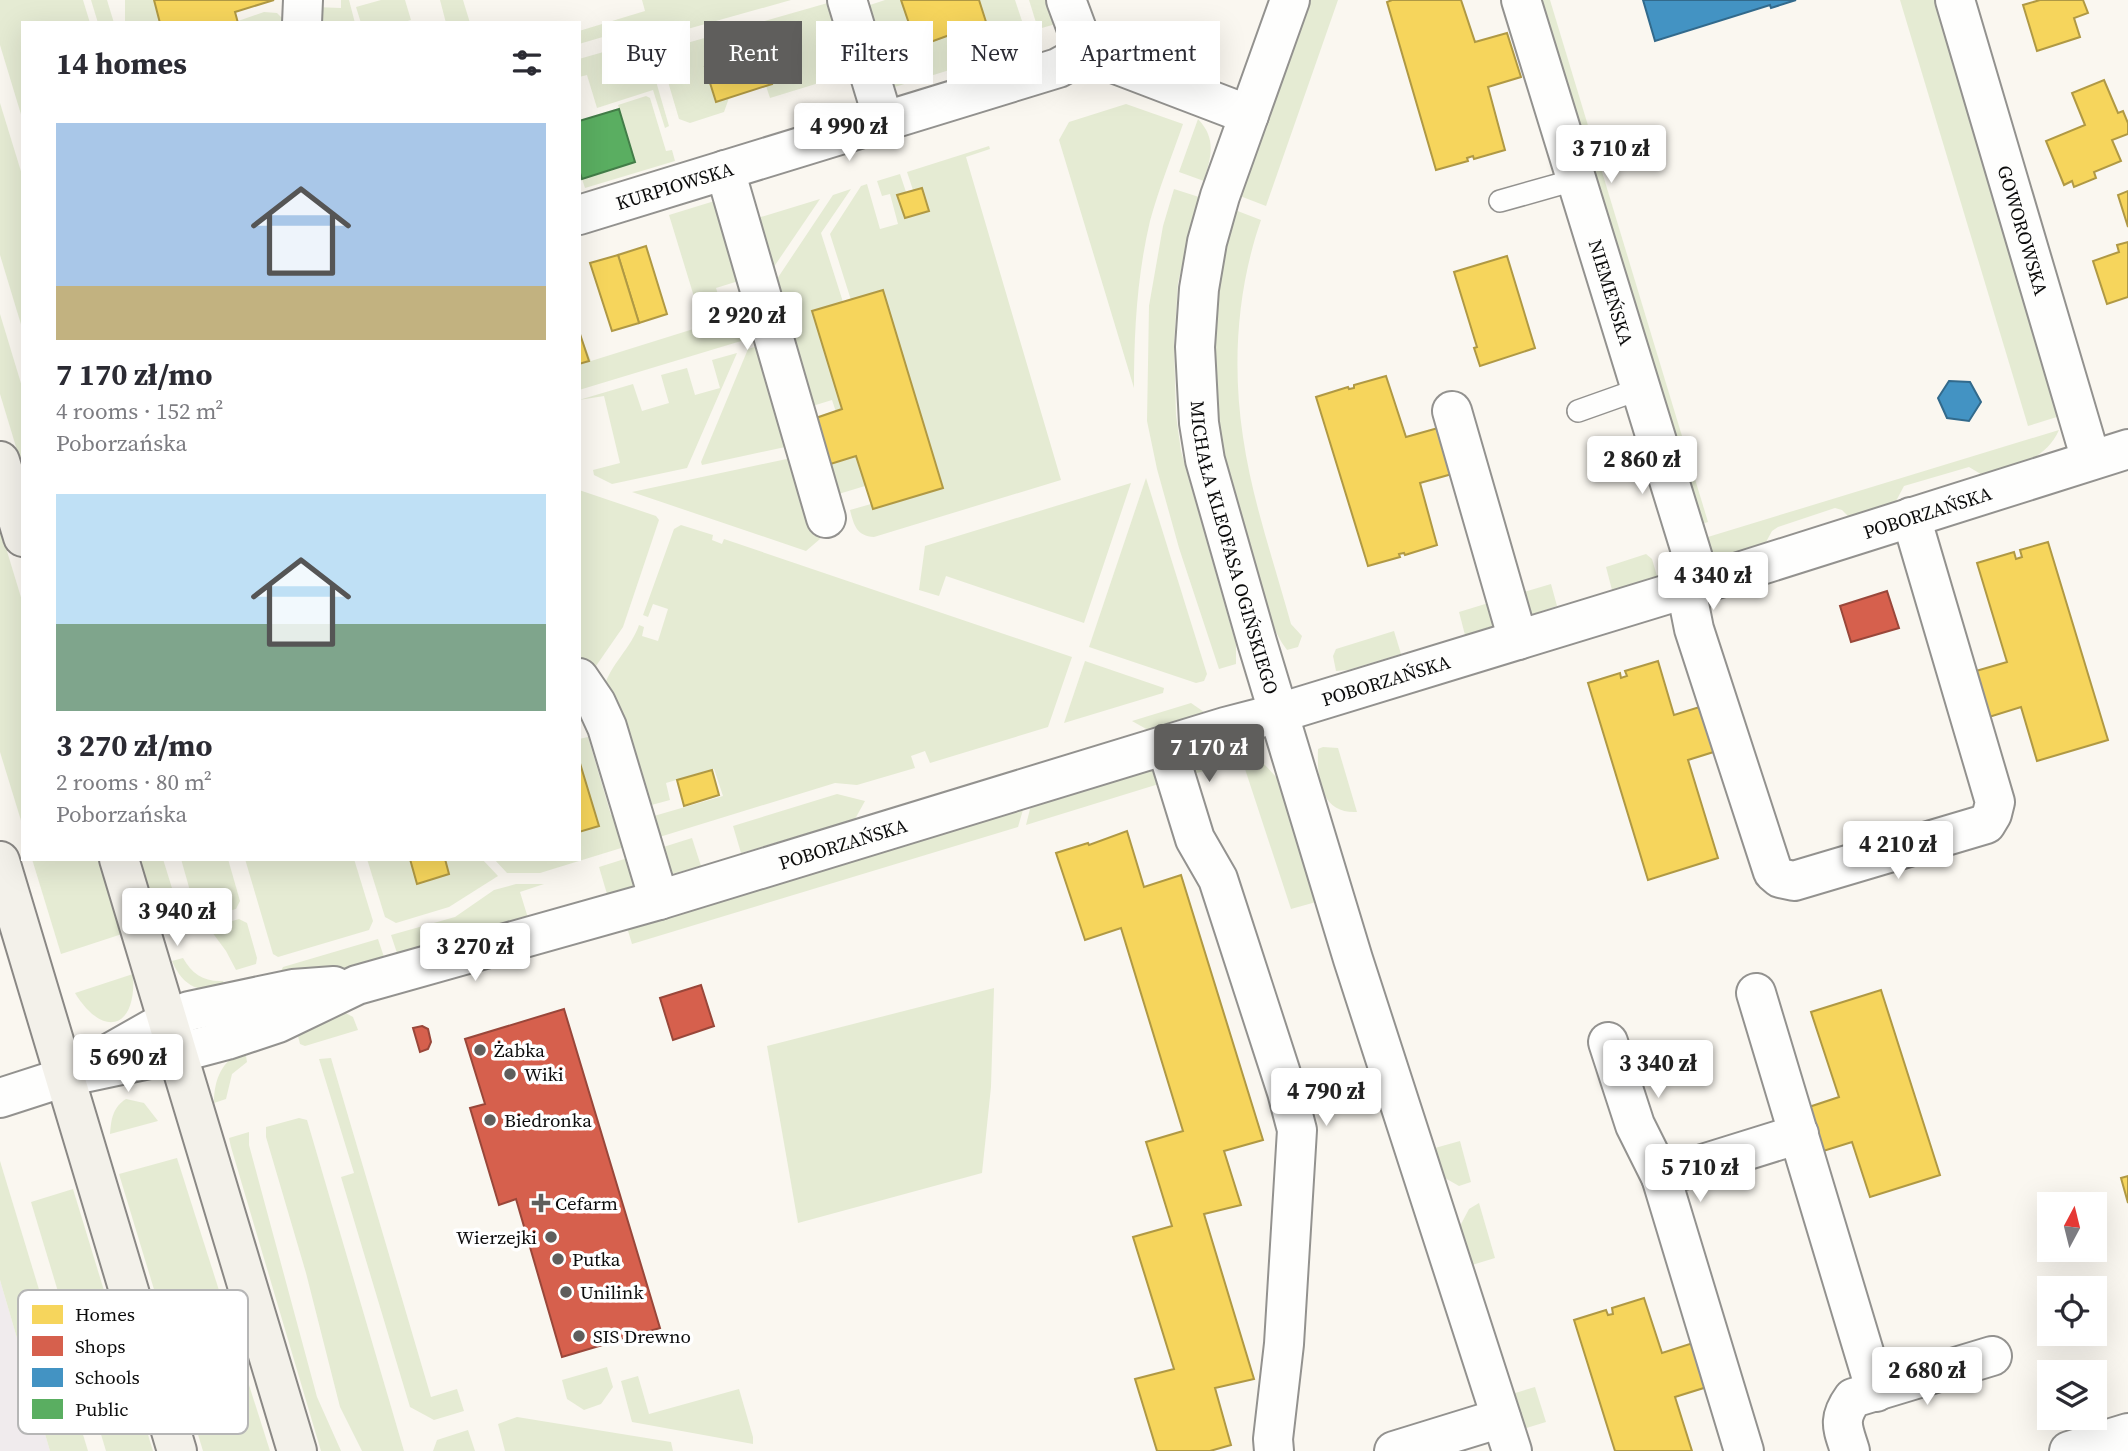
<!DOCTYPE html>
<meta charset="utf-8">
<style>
:root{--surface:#fff;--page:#f7f7f7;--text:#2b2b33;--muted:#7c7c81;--accent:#5f5e5c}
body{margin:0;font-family:"Source Serif 4",serif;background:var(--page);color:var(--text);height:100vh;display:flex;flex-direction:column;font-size:26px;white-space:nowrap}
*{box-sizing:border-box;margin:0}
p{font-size:23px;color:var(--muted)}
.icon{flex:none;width:38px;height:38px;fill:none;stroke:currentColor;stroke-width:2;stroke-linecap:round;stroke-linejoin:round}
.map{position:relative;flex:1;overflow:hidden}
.drawer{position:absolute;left:21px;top:21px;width:560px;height:840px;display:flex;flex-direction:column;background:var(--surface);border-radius:0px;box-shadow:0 7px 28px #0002}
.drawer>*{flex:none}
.top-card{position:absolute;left:602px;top:21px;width:665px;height:63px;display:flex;gap:14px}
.needle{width:46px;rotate:7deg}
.controls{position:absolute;left:2037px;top:1192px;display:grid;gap:14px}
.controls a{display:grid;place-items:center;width:70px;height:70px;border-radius:0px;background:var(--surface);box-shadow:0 7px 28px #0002;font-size:35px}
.price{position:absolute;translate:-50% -60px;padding:0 16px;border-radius:7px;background:#fff;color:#222;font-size:23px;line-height:46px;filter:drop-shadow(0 2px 4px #0008)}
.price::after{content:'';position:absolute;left:50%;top:42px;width:21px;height:16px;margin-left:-10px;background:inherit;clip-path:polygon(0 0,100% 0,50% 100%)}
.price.selected{background:var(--accent);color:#fff}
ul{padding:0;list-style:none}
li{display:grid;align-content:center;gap:14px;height:371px;padding:0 35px}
li span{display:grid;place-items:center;height:217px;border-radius:0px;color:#555}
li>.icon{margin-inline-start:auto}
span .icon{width:126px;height:126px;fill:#fffc;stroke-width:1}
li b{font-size:30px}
h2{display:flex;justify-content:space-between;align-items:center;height:84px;padding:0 35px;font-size:30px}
.chip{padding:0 24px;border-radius:0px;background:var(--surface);box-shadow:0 7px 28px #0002;font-size:24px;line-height:63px}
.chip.selected{background:var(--accent);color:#fff}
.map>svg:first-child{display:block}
</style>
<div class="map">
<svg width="2128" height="1451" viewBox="0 0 2128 1451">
<rect width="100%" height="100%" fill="#faf7f0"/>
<path fill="#f0ebed" d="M0,1280L50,1451H0Z"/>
<g fill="#e5ebd3">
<path d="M0,0H83L90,23H23V121L0,45Z"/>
<path d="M91,0H107L114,23H98Z"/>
<path d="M125,0H154L160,23H125Z"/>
<path d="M341,0H349L355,23H314L315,7L341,8Z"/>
<path d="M381,0H405L411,20L401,23H361L356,7Z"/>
<path d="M440,0H463L470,23H446Z"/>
<path d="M642,0H791L659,37L630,29L579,44V31L645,11Z"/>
<path d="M885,0H901L917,47L955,33L956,35L987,25L979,0H1015L1030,45L885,90L867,6Z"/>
<path d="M1029,0H1048L1056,24L1038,29Z"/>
<path d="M1309,0H1338L1266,206L1240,196Z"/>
<path d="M1539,0H1550L1708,522L1692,527Z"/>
<path d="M1900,0H1938L2060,416L2028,426Z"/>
<path d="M831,2L858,71L770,98L766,86L772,84L761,50L705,67L715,102L729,98L724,112L690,123L679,119L659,51Z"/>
<path d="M264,12L277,13L287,23H238V21Z"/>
<path d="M635,43L646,47L669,126L665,128L653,90L597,108L587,75L579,77V59Z"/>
<path d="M646,96L650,98L666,151L672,150L675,161L585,188L582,179L635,162L618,105Z"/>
<path d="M0,103L23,178V331L0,255Z"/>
<path d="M1126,104L1183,124C1172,156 1159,188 1150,221C1137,276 1134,332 1134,388L1059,140L1069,122Z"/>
<path d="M1198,119C1217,139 1211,157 1204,181L1179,172Z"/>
<path d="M989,146L990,149L966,157L1061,480L874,537C857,536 854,526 850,510L871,504L873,509L943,488L883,291L851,300L830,234L861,186L867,184L880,229L898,224L890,194L882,196L877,181L900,174L906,192L897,195L905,218L929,211L922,188L913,190L907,172Z"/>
<path d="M851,189L821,233L843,302L842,409L836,412L832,400L806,408L771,288L833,195Z"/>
<path d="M1174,189L1199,197L1178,283L1174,344L1176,415L1181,451L1236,644V664L1219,669L1179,548L1157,469L1147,421L1149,306L1163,226Z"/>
<path d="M721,199L745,279L716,288L722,307L750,299L761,335L579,390V364L589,360L579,331L591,361L703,326L669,215Z"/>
<path d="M820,199L767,277L751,220Z"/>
<path d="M1235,210L1261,220C1237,289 1232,365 1243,437C1252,500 1274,562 1291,624L1302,636L1298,647L1287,650C1269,626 1263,595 1253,567C1224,481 1206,389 1216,299C1220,269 1228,240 1235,210Z"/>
<path d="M0,314L23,390V470L0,394Z"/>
<path d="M764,344L790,446L702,465L701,462L748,349Z"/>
<path d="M737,353L687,468L612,484L594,475L593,470L620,463L604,396L579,400L633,384L642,411L669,403L661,375L687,368L695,395L720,388L712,360Z"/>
<path d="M2059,430C2045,461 2014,467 1984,476L1969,467L1904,486L1895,503L1849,517L1842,510L1835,508L1778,527L1772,531L1766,542C1746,549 1711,565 1698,540Z"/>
<path d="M856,456L865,486L832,496L824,466Z"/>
<path d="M796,457L820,539L806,551L632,492Z"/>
<path d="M1146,478L1207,674L1204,681L1196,683L1089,647Z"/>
<path d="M1131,483L1084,623L946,576L939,596L919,590L925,546Z"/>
<path d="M579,490L656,516L659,520L623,627L596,666L585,665L579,657Z"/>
<path d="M681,525L713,535L712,540L722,544L724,539L1072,657L1048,727L930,763L925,751L911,756L915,768L857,785L835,783L653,839L647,818L723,796L714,769L666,783L670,800L644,807L604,687C611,664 631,648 639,625L644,627L642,636L658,641L668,609L653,604L648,617L643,615L674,529Z"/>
<path d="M0,528L23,604V827L0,752Z"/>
<path d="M1646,554L1652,559L1657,576L1612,590L1606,567Z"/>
<path d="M1551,584L1557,606L1524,617L1517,594Z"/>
<path d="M1495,601L1502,623L1465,635L1459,612Z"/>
<path d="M1394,631L1401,654L1348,670L1336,671L1333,656L1336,649Z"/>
<path d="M1085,661L1164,688L1163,693L1064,723Z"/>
<path d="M1191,703L1204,712L1148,730L1132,721Z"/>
<path d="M588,737L611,815L621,813L631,845L540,873H507L494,859H579V832L599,825L579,760V739Z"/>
<path d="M1225,747L1230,763L1184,777L1182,755Z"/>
<path d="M1323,747L1338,748L1357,812C1320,814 1317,778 1318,749Z"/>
<path d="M1263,763L1278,779L1316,902L1291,909L1245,769Z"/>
<path d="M1151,764L1162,783L1026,825L1032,801Z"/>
<path d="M837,794L865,801L855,819L741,853L733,826Z"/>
<path d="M1025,803L1018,827L632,944L626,924Z"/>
<path d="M692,838L701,866L668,875L657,849Z"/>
<path d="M634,856L639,884L607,894L599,867Z"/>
<path d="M32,859H99L122,934L61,954Z"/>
<path d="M139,859H163L183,924L174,926L164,920L158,922Z"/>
<path d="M181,859H228L240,901L236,909L198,919Z"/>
<path d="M245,859H354L373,921L369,930L278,957L273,954Z"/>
<path d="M367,859H482L498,876L449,907L396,923L385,917Z"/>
<path d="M516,884H544L520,892L528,918L398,956L391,935L455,917L494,890Z"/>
<path d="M239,919L247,923L257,958L256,964L236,970L226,951L209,928Z"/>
<path d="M378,939L385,960L282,982L279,975L283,967Z"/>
<path d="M183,958C192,974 204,982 223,981L228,992C200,991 184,989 172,961Z"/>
<path d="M133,974C137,1028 104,1040 75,993Z"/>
<path d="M994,988L991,1087L982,1173L798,1223L767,1046Z"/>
<path d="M342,1011L353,1017L358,1030L305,1046L300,1044L296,1028Z"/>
<path d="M245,1050L247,1062L232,1074L226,1099L214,1103C214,1079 222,1060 245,1050Z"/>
<path d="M331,1058L431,1397L457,1389L464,1411L434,1420L410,1407L341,1177L354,1173L319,1059Z"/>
<path d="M126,1099L144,1103L158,1121L110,1134C111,1119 113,1107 126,1099Z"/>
<path d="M299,1118L307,1120L404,1451H362L340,1407L306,1273L266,1137V1127Z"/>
<path d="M249,1132V1145L317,1397L341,1451H321L231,1147L229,1138Z"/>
<path d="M1460,1141L1471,1182L1459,1186L1445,1178L1435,1148Z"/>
<path d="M177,1158L270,1451H203L119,1174Z"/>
<path d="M0,1161L88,1451H50L0,1280Z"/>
<path d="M73,1189L153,1451H106L31,1202Z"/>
<path d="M1479,1203L1495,1258L1472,1265L1460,1226L1469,1209Z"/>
<path d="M607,1367L613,1387L601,1404L584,1410L567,1399L562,1380Z"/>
<path d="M638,1376L649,1414L739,1389L753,1437V1444L632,1422L621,1381Z"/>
<path d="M1535,1387L1546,1422L1523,1429L1512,1394Z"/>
<path d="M517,1417L671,1442L673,1451H505L498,1424Z"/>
<path d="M468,1430L475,1451H433L437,1440Z"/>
</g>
<g fill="#f6d55c" stroke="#b09944" stroke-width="2">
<path d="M154,0H274L235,12L238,23H160Z"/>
<path d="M901,0H979L987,25L955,35V33L917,47Z"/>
<path d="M1392,0H1461L1475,42L1507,33L1521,77L1488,87L1505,150L1474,159L1473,156L1467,158L1468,161L1436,170L1387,2Z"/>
<path d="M2040,0H2083L2088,13L2074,18L2080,37L2037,51L2023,5Z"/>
<path d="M761,50L772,84L716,102L705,67Z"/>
<path d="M2104,80L2118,113L2123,111L2128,123V134L2112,140L2121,161L2094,172L2096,178L2074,187L2072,181L2064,185L2046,141L2085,125L2072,93Z"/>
<path d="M922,188L929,211L905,218L897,195Z"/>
<path d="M2128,191V227L2118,195Z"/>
<path d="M2128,242V297L2107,304L2093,261L2119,252L2117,245Z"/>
<path d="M646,246L667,314L639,323L618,255Z"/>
<path d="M618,255L639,323L612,331L590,263Z"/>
<path d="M1507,256L1535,348L1480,366L1474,348L1477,347L1454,272Z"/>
<path d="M883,290L943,488L873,509L856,456L824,466L810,420L842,409L812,311Z"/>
<path d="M579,331L589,361L579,364Z"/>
<path d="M1386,376L1406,437L1438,428L1452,474L1420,483L1437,545L1405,555L1404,553L1399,554L1400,557L1368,566L1316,397L1348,387L1349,389L1354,388V385Z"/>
<path d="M2048,542L2108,740L2037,761L2021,707L1989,717L1976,671L2007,662L1977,563L2014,552L2016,559L2022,557L2020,550Z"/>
<path d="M1658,661L1674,715L1706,705L1720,750L1688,760L1718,858L1648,880L1588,683L1620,673L1621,678L1627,676L1625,671Z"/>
<path d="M579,760L599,826L579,832Z"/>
<path d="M712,770L719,795L684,806L677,780Z"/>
<path d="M1127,831L1144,887L1181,875L1263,1140L1224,1151L1241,1205L1204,1214L1254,1379L1215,1388L1231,1445L1210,1451H1157L1135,1379L1174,1369L1133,1237L1172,1226L1146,1142L1183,1131L1121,928L1085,940L1056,853L1088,843L1089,845Z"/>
<path d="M410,859H445L449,874L417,884Z"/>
<path d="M1881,990L1940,1175L1870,1197L1852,1142L1820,1152L1806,1108L1839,1097L1811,1012Z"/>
<path d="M2128,1176V1203L2121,1178Z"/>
<path d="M1644,1298L1662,1353L1693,1343L1707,1387L1675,1397L1692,1451H1615L1574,1320L1606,1310L1608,1315L1613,1314L1612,1308Z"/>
</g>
<g fill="#d6604d" stroke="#99473a" stroke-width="2">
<path d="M1887,591L1899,628L1851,642L1840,606Z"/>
<path d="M701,985L714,1026L673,1040L660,998Z"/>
<path d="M564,1009L660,1328L562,1357L516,1199L499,1205L470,1108L485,1104L465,1039Z"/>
<path d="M422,1026L428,1029L431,1042L428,1049L420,1052L413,1028Z"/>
</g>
<g fill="#4393c3" stroke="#326a8c" stroke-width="2">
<path d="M1643,0H1796L1771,8L1770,5L1655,41Z"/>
<path d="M1949,381L1970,382L1981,402L1969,421L1947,418L1938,398Z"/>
</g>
<path fill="#5aae61" stroke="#437d48" stroke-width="2" d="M619,109L635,162L582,179L579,170V121Z"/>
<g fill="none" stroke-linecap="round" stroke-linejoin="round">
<defs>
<g id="service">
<path d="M1500,201L1578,179"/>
<path d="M1578,411L1640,389"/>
</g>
<g id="minor">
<path d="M847,0L884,122"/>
<path d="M1066,0L1082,43L1097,57L1249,115"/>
<path id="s1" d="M1290,0L1220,196L1207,242L1199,289L1195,347L1199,423L1205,460L1257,642L1353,959L1512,1451"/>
<path id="s2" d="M1521,0L1701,584"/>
<path id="s3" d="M1955,0L2091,460"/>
<path d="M302,23L303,0"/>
<path d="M725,170L826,518"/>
<path id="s4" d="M579,215L1058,68L1089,51"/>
<path d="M1452,411L1518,640"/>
<path d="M1686,589L1694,629L1773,872L1780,878L1794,881L1986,824L1992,814L1995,802L1911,517"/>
<path d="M579,678L596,703L607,727L659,900"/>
<path d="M1166,745L1195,839L1218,879L1287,1092L1297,1130L1284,1344L1273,1439L1274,1451"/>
<path d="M1756,993L1876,1392"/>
<path d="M1608,1042L1635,1125L1661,1177"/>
<path d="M101,1058L168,1020L189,1011L293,989L334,986"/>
<path id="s5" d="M0,1098L65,1077L178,1053L227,1040L278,1023L357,985L659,900L1225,727L1279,713L1701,584L2128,449"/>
<path d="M1394,1451L1501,1418"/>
<path d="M1744,1451L1661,1177L1799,1134"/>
<path d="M1850,1451C1843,1428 1837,1420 1853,1398L1992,1356"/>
<path d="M2069,1451L2128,1433"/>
</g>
<g id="secondary">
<path d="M0,461L23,537"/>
<path d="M119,859L297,1451"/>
<path d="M0,861L177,1451"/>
</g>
</defs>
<use href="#service" stroke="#93928f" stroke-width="24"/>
<use href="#minor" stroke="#93928f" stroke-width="42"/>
<use href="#secondary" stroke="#8a8885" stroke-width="42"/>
<use href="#service" stroke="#fefefd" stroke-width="21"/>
<use href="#minor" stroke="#fefefd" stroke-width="38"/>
<use href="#secondary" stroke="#f3f1ea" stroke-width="38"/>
</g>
<g fill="#5f5e5c" stroke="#fff" stroke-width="2.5">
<circle cx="480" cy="1050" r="7"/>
<circle cx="510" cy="1074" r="7"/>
<circle cx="490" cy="1120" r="7"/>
<path d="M537.5 1192.5h7v7h7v7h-7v7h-7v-7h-7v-7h7z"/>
<circle cx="551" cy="1237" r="7"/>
<circle cx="558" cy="1259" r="7"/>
<circle cx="566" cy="1292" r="7"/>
<circle cx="579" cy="1336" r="7"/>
</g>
<g text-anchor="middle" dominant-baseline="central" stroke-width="7" stroke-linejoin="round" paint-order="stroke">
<g font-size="19" fill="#0c0c0c" stroke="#fff">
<text stroke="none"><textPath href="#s4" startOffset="100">KURPIOWSKA</textPath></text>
<text stroke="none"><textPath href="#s3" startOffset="240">GOWOROWSKA</textPath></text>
<text stroke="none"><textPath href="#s2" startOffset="306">NIEMEŃSKA</textPath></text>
<text stroke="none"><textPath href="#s5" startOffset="2016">POBORZAŃSKA</textPath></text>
<text stroke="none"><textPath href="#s1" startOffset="567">MICHAŁA KLEOFASA OGIŃSKIEGO</textPath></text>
<text stroke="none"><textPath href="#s5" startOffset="1449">POBORZAŃSKA</textPath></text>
<text stroke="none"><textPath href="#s5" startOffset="882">POBORZAŃSKA</textPath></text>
</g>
<g font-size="19" fill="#0c0c0c" stroke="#fff" text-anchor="start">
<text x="494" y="1050">Żabka</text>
<text x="524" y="1074">Wiki</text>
<text x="504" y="1120">Biedronka</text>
<text x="555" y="1203">Cefarm</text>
<text x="537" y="1237" text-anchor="end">Wierzejki</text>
<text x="572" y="1259">Putka</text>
<text x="580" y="1292">Unilink</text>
<text x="593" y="1336">SIS Drewno</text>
</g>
</g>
<rect x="18" y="1290" width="230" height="144" rx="10" fill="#fff" stroke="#b6b6b6" stroke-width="2"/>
<rect x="32" y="1305" width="31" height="19" fill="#f6d55c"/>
<rect x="32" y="1336" width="31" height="20" fill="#d6604d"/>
<rect x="32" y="1368" width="31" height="19" fill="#4393c3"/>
<rect x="32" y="1399" width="31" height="20" fill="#5aae61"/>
<g font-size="19" fill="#0c0c0c">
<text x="75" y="1321">Homes</text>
<text x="75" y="1353">Shops</text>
<text x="75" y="1384">Schools</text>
<text x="75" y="1416">Public</text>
</g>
</svg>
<div class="controls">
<a><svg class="needle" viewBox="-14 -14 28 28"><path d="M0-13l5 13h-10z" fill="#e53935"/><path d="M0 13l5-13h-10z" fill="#7c7c81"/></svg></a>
<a><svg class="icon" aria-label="locate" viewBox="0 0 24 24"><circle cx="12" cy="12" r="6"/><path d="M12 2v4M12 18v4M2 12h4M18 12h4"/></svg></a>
<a><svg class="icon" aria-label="layers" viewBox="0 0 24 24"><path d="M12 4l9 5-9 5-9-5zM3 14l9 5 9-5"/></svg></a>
</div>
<b class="price" style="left:849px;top:163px">4 990 zł</b>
<b class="price" style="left:1611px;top:185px">3 710 zł</b>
<b class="price" style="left:747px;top:352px">2 920 zł</b>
<b class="price" style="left:1642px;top:496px">2 860 zł</b>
<b class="price" style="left:1713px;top:612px">4 340 zł</b>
<b class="price selected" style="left:1209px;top:784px">7 170 zł</b>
<b class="price" style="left:1898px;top:881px">4 210 zł</b>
<b class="price" style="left:177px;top:948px">3 940 zł</b>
<b class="price" style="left:475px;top:983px">3 270 zł</b>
<b class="price" style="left:128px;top:1094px">5 690 zł</b>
<b class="price" style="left:1658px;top:1100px">3 340 zł</b>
<b class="price" style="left:1326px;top:1128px">4 790 zł</b>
<b class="price" style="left:1700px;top:1204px">5 710 zł</b>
<b class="price" style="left:1927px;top:1407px">2 680 zł</b>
<div class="top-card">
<a class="chip">Buy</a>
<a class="chip selected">Rent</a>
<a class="chip">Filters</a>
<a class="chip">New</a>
<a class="chip">Apartment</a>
</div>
<section class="drawer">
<h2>14 homes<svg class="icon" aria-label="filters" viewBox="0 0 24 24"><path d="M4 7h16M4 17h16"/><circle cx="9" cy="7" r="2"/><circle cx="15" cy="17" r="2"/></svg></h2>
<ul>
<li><span style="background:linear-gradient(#a9c7e8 75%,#c2b280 0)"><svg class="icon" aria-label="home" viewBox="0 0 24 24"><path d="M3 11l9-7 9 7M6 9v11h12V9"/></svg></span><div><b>7 170 zł/mo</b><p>4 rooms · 152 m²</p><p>Poborzańska</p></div></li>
<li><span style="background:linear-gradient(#bfe0f5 60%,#7fa58c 0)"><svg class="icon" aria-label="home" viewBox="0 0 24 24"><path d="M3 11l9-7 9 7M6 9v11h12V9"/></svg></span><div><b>3 270 zł/mo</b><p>2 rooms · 80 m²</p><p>Poborzańska</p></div></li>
</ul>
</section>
</div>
